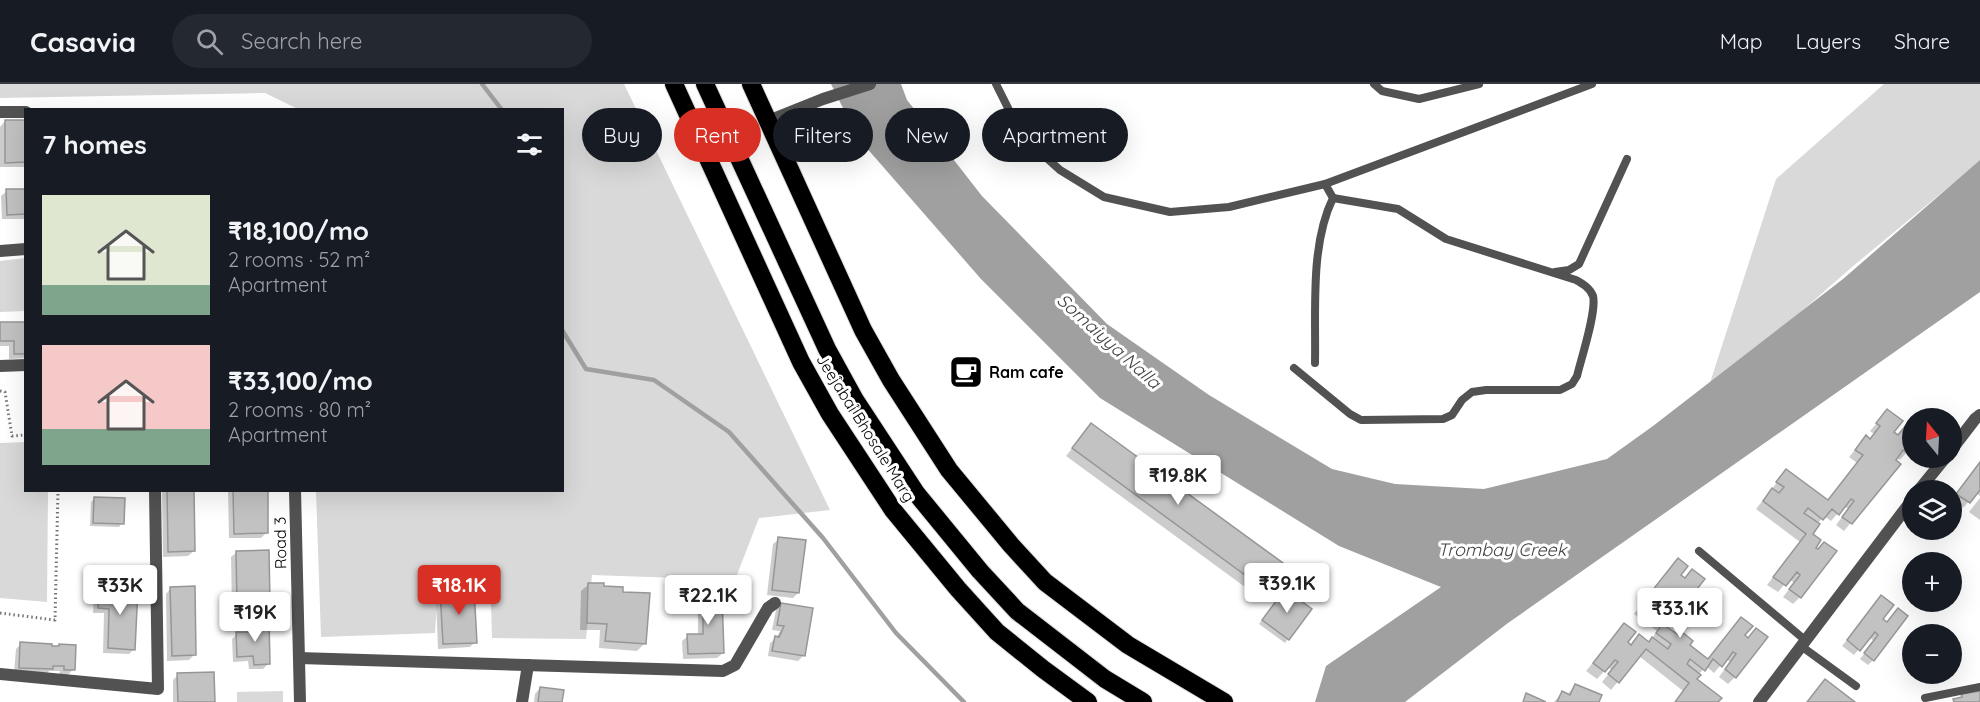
<!DOCTYPE html>
<meta charset="utf-8">
<style>
:root{--surface:#171b24;--page:#242831;--text:#f1f3f6;--muted:#9ea1a6;--line:#363941;--accent:#d93025}
body{margin:0;font-family:Quicksand,sans-serif;background:var(--page);color:var(--text);height:100vh;display:flex;flex-direction:column;font-size:22px;white-space:nowrap}
*{box-sizing:border-box;margin:0}
p{font-size:20px;color:var(--muted)}
.icon{flex:none;width:33px;height:33px;fill:none;stroke:currentColor;stroke-width:2;stroke-linecap:round;stroke-linejoin:round}
.map{position:relative;flex:1;overflow:hidden}
.drawer{position:absolute;left:24px;top:24px;width:540px;height:384px;display:flex;flex-direction:column;background:var(--surface);border-radius:0px;box-shadow:0 6px 24px #0002}
.drawer>*{flex:none}
.top-card{position:absolute;left:582px;top:24px;width:570px;height:54px;display:flex;gap:12px}
.needle{width:39px;rotate:342deg}
.fabs{position:absolute;left:1902px;top:324px;display:grid;gap:12px}
.fabs a{display:grid;place-items:center;width:60px;height:60px;border-radius:50%;background:var(--surface);box-shadow:0 6px 24px #0002;font-size:30px}
.price{position:absolute;translate:-50% -51px;padding:0 14px;border-radius:6px;background:#fff;color:#222;font-size:20px;line-height:39px;filter:drop-shadow(0 2px 3px #0008)}
.price::after{content:'';position:absolute;left:50%;top:36px;width:18px;height:14px;margin-left:-9px;background:inherit;clip-path:polygon(0 0,100% 0,50% 100%)}
.price.current{background:var(--accent);color:#fff}
ul{padding:0;list-style:none}
li{display:flex;align-items:center;gap:18px;height:150px;padding:0 18px}
li span{display:grid;place-items:center;flex:none;width:168px;height:120px;border-radius:0px;color:#555}
li>.icon{margin-inline-start:auto}
span .icon{width:72px;height:72px;fill:#fffc;stroke-width:1}
li b{font-size:26px}
h2{display:flex;justify-content:space-between;align-items:center;height:72px;padding:0 18px;font-size:26px}
.pill{padding:0 21px;border-radius:27px;background:var(--surface);box-shadow:0 6px 24px #0002;font-size:21px;line-height:54px}
.pill.current{background:var(--accent);color:#fff}
header{display:flex;align-items:center;gap:36px;box-sizing:border-box;height:84px;padding:0 30px;background:var(--surface);border-bottom:2px solid var(--line)}
header strong{font-size:28px}
nav{display:flex;gap:33px;margin-inline-start:auto;font-size:21px}
.search{width:420px;height:54px;background:var(--page);display:flex;align-items:center;gap:15px;box-sizing:border-box;padding:0 21px;border-radius:33px;color:var(--muted);font-size:22px}
.map>svg:first-child{display:block}
</style>
<header>
<strong>Casavia</strong>
<div class="search"><svg class="icon" aria-label="search" viewBox="0 0 24 24"><circle cx="10" cy="10" r="6"/><path d="M15 15l6 6"/></svg>Search here</div>
<nav><a>Map</a><a>Layers</a><a>Share</a></nav>
</header>
<div class="map">
<svg width="1980" height="618" viewBox="0 0 1980 618">
<rect width="100%" height="100%" fill="#fff"/>
<g fill="#d9d9d9">
<path d="M0,0H624L830,426L759,434L735,496L592,491L586,555L492,554L490,487L439,488L435,549L321,553L316,407L562,406V26L298,25L265,9L0,14Z"/>
<path d="M1884,0H1980V77L1852,183L1706,311L1776,95Z"/>
<path d="M25,174V227L0,228V177Z"/>
<path d="M25,358L26,406L48,407L47,518L0,514V359Z"/>
<path d="M283,607V618H237V608Z"/>
</g>
<path fill="#a0a0a0" d="M831,0H901L907,16L982,112L1107,240L1209,311L1332,385L1395,400L1484,405L1607,375L1653,342L1843,195L1980,76V208L1508,539L1405,618H1315L1326,582L1441,503L1339,462L1100,314L981,195L858,54Z"/>
<g fill="#0003">
<path d="M5,37H26V83H0V43Z"/>
<path d="M26,106V135H2L1,112L7,107Z"/>
<path d="M26,239V274L9,275V262H0V240Z"/>
<path d="M1887,327L1892,348L1897,352L1907,342L1912,347L1911,353L1912,362L1900,376L1896,373L1894,376L1899,380L1844,447L1836,441L1848,425L1844,422L1831,437L1824,432L1817,440L1811,450L1814,464L1800,513L1793,520L1783,513L1794,499L1789,495L1778,508L1767,501L1800,458L1756,425L1786,387L1827,418L1857,379L1849,373L1859,361L1870,356L1874,350L1870,347Z"/>
<path d="M1091,341L1263,504L1256,511L1066,372Z"/>
<path d="M1980,378V412L1976,409L1963,424L1952,416Z"/>
<path d="M162,406H192L194,467L188,472L163,473Z"/>
<path d="M228,406H266L267,448L261,454H229Z"/>
<path d="M95,414L122,439L119,443L90,442L91,418Z"/>
<path d="M1980,414V436L1969,428Z"/>
<path d="M779,455L798,509L793,514L767,511L773,460Z"/>
<path d="M237,468L268,519L263,525H232L231,473Z"/>
<path d="M1671,483L1684,495L1692,487L1665,543L1707,576L1741,535L1743,551L1747,555L1756,546L1735,593L1728,600L1719,593L1730,578L1726,575L1714,589L1706,582L1695,595L1716,618H1675L1683,607L1639,572L1611,606L1602,598L1612,586L1608,583L1597,595L1586,587L1624,541L1626,559L1630,562L1648,559L1650,557L1657,547L1649,541L1660,526L1657,523L1644,537L1634,530Z"/>
<path d="M589,500L621,509L645,559L637,567L599,564L600,546H580L581,507Z"/>
<path d="M99,504L134,565L129,570L103,569L104,529H93L94,510Z"/>
<path d="M171,504L194,571L189,576L167,577L166,510Z"/>
<path d="M441,507L475,558L470,563L438,565L436,513Z"/>
<path d="M1281,510L1310,525L1285,559L1259,540Z"/>
<path d="M721,512L723,569L717,574L683,575L682,557L688,552L698,551V528L682,529V519L687,513Z"/>
<path d="M1876,519L1881,536L1886,540L1873,576L1868,581L1860,575L1874,557L1869,553L1854,571L1842,562Z"/>
<path d="M781,520L804,571L798,577L768,572L770,559L776,554L780,547L772,546L776,526Z"/>
<path d="M257,538L269,579L263,585H249L248,577L233,578L232,555L237,550L246,549Z"/>
<path d="M21,560L73,585L68,591H59L60,587H49L46,590L14,589L16,565Z"/>
<path d="M178,591L213,618H173V596Z"/>
<path d="M1575,601L1597,618H1554L1562,609L1567,611Z"/>
<path d="M540,604L561,618H534L535,610Z"/>
</g>
<g fill="none" stroke-linecap="round" stroke-linejoin="round">
<g stroke="#a0a0a0" stroke-width="4.5">
<path d="M482,0L502,26"/>
<path d="M562,246L586,285L654,296L729,348L823,454L896,549L964,618"/>
</g>
</g>
<g fill="#c2c2c2" stroke="#969696" stroke-width="1.5">
<path d="M5,36H26V78L5,79Z"/>
<path d="M6,105H26V130L7,131Z"/>
<path d="M0,238H26V270H14V257H0Z"/>
<path d="M1887,325L1903,337L1894,348L1898,351L1907,340L1912,345V364L1908,370L1903,366L1896,376L1901,380L1852,440L1842,433L1854,417L1851,415L1839,431L1832,425L1823,436L1808,424L1804,429L1820,440L1813,450L1821,456L1816,464L1818,465L1824,458L1837,467L1801,514L1789,505L1800,491L1797,488L1786,502L1773,493L1806,450L1763,417L1772,404L1779,409L1784,403L1776,398L1786,385L1828,416L1863,371L1855,366L1866,351L1870,355L1880,342L1876,339Z"/>
<path d="M1091,339L1283,479L1264,505L1072,364Z"/>
<path d="M1980,378V406L1970,419L1956,410Z"/>
<path d="M167,406H194L195,467L168,468Z"/>
<path d="M233,406H268V449L234,450Z"/>
<path d="M94,413L125,414L124,440L93,439Z"/>
<path d="M778,453L806,456L799,509L772,506Z"/>
<path d="M269,466L270,520L237,521L236,467Z"/>
<path d="M1678,474L1688,482L1681,491L1685,494L1692,485L1705,495L1667,543L1680,552L1682,548L1693,557L1690,561L1708,575L1741,533L1753,542L1745,551L1748,554L1756,544L1768,553L1736,594L1725,585L1736,570L1733,568L1722,583L1713,575L1705,587L1690,575L1687,580L1701,591L1697,595L1722,614L1718,618H1675L1689,599L1646,565L1619,599L1608,590L1618,578L1615,576L1605,588L1593,579L1624,539L1636,548L1628,558L1631,561L1639,550L1649,558L1652,553L1668,565L1671,560L1656,549L1663,539L1655,533L1666,518L1664,516L1652,531L1640,522Z"/>
<path d="M588,499H604V502L623,503V508L650,509L646,560L605,557L607,540L587,539Z"/>
<path d="M195,502L196,571L172,572L170,503Z"/>
<path d="M99,503L138,504L135,566L108,564L109,525L98,524Z"/>
<path d="M474,504L477,559L443,560L440,506Z"/>
<path d="M1285,505L1312,525L1289,556L1262,536Z"/>
<path d="M722,511L724,569L688,570L687,550H703V523L687,524V512Z"/>
<path d="M1881,511L1894,521L1883,535L1887,538L1898,524L1908,532L1874,577L1864,569L1878,551L1875,548L1860,567L1847,556Z"/>
<path d="M781,519L813,524L805,572L772,567L775,552L779,553L784,542L777,541Z"/>
<path d="M256,536H269L270,580L254,581L253,572L237,573L236,548H251V542H256Z"/>
<path d="M20,558L52,560V562H59V560L76,561L75,586H64V582H53V585L19,584Z"/>
<path d="M214,588L215,618H178L177,589Z"/>
<path d="M1825,595L1855,618H1807Z"/>
<path d="M1575,600L1602,611L1599,618H1557L1562,607L1570,611Z"/>
<path d="M540,603L564,606L562,618H538Z"/>
<path d="M1980,607V618H1954L1953,615L1962,613L1961,610Z"/>
<path d="M1526,609L1546,618H1523Z"/>
</g>
<g fill="none" stroke-linecap="round" stroke-linejoin="round">
<defs>
<g id="highway">
<path d="M674,0L801,278L830,330L893,426L958,505L997,548L1043,585L1088,618"/>
<path d="M705,0L827,265L855,316L916,409L980,487L1017,527L1105,595L1143,618"/>
<path d="M751,0L863,246L891,296L949,386L1011,461L1045,498L1128,561L1224,618"/>
</g>
</defs>
<use href="#highway" stroke="#dbdbdb" stroke-width="20"/>
<g stroke="#747474" stroke-width="3" stroke-dasharray="1.5 3" stroke-linecap="butt">
<path d="M0,307L5,308L12,352L26,351"/>
<path d="M0,529L55,536L58,406"/>
</g>
<g stroke="#525252" stroke-width="8">
<path d="M996,0L1022,52L1060,86L1104,113L1170,128L1229,123L1325,100L1592,0"/>
<path d="M1374,0L1382,7L1419,15L1479,0"/>
<path d="M1555,188L1569,186L1579,180L1627,75"/>
<path d="M1315,279C1316,227 1310,161 1333,114L1325,100"/>
<path d="M1294,284L1350,330L1361,336L1443,335L1452,331L1462,316L1472,308L1486,306H1560L1572,300L1577,292C1581,275 1597,227 1593,212C1590,204 1583,200 1576,196L1446,155L1398,125L1333,114"/>
<path d="M1699,467L1805,556"/>
<path d="M1801,562L1856,602"/>
<path d="M1925,614L1980,603"/>
</g>
<g stroke="#525252" stroke-width="12">
<path d="M0,28H26"/>
<path d="M768,37L823,15L870,0"/>
<path d="M0,167L26,165"/>
<path d="M0,282L26,281"/>
<path d="M1952,365L1975,335L1980,331"/>
<path d="M295,406L300,618"/>
<path d="M1919,406L1945,374"/>
<path d="M299,574L723,587L735,581L768,524L775,519"/>
<path d="M0,590L158,605L155,406"/>
<path d="M522,618L528,581"/>
<path d="M1759,618L1912,416"/>
</g>
<use href="#highway" stroke="#000" stroke-width="18"/>
</g>
<defs>
<symbol id="cafe-square" viewBox="-11 -11 22 22"><rect x="-9" y="-9" width="18" height="18" rx="4" fill="#000" stroke="#fff"/><path d="M-5.5-4.5H6V0H3Q3 3.5 0 3.5H-2.5Q-5.5 3.5-5.5 0ZM3-3.2v2h1.7v-2ZM-6 4.5H4V6H-6Z" fill="#fff"/></symbol>
</defs>
<g fill-rule="evenodd">
<use href="#cafe-square" x="947" y="269" width="38" height="38"/>
</g>
<g text-anchor="middle" dominant-baseline="central" stroke-width="6" stroke-linejoin="round" paint-order="stroke">
<g font-size="16" font-weight="bold" fill="#000" stroke="#fff" text-anchor="start">
<text x="989" y="288">Ram cafe</text>
</g>
<g font-size="16" fill="#000" stroke="#fff">
<text transform="translate(866 344) rotate(58)">Jeejabai Bhosale Marg</text>
<text transform="translate(280 459) rotate(-91)">Road 3</text>
</g>
<g font-size="18" font-style="italic" fill="#414141" stroke="#fff">
<text transform="translate(1109 257) rotate(42)">Somaiyya Nalla</text>
<text x="1502" y="465">Trombay Creek</text>
</g>
</g>
</svg>
<div class="fabs">
<a><svg class="needle" viewBox="-14 -14 28 28"><path d="M0-13l5 13h-10z" fill="#e53935"/><path d="M0 13l5-13h-10z" fill="#9ea1a6"/></svg></a>
<a><svg class="icon" aria-label="layers" viewBox="0 0 24 24"><path d="M12 4l9 5-9 5-9-5zM3 14l9 5 9-5"/></svg></a>
<a>+</a>
<a>−</a>
</div>
<b class="price" style="left:1178px;top:422px">₹19.8K</b>
<b class="price" style="left:1287px;top:530px">₹39.1K</b>
<b class="price" style="left:120px;top:532px">₹33K</b>
<b class="price current" style="left:459px;top:532px">₹18.1K</b>
<b class="price" style="left:708px;top:542px">₹22.1K</b>
<b class="price" style="left:1680px;top:555px">₹33.1K</b>
<b class="price" style="left:255px;top:559px">₹19K</b>
<div class="top-card">
<a class="pill">Buy</a>
<a class="pill current">Rent</a>
<a class="pill">Filters</a>
<a class="pill">New</a>
<a class="pill">Apartment</a>
</div>
<section class="drawer">
<h2>7 homes<svg class="icon" aria-label="filters" viewBox="0 0 24 24"><path d="M4 7h16M4 17h16"/><circle cx="9" cy="7" r="2"/><circle cx="15" cy="17" r="2"/></svg></h2>
<ul>
<li><span style="background:linear-gradient(#dfe7d0 75%,#7fa58c 0)"><svg class="icon" aria-label="home" viewBox="0 0 24 24"><path d="M3 11l9-7 9 7M6 9v11h12V9"/></svg></span><div><b>₹18,100/mo</b><p>2 rooms · 52 m²</p><p>Apartment</p></div></li>
<li><span style="background:linear-gradient(#f6c9c9 70%,#7fa58c 0)"><svg class="icon" aria-label="home" viewBox="0 0 24 24"><path d="M3 11l9-7 9 7M6 9v11h12V9"/></svg></span><div><b>₹33,100/mo</b><p>2 rooms · 80 m²</p><p>Apartment</p></div></li>
</ul>
</section>
</div>
